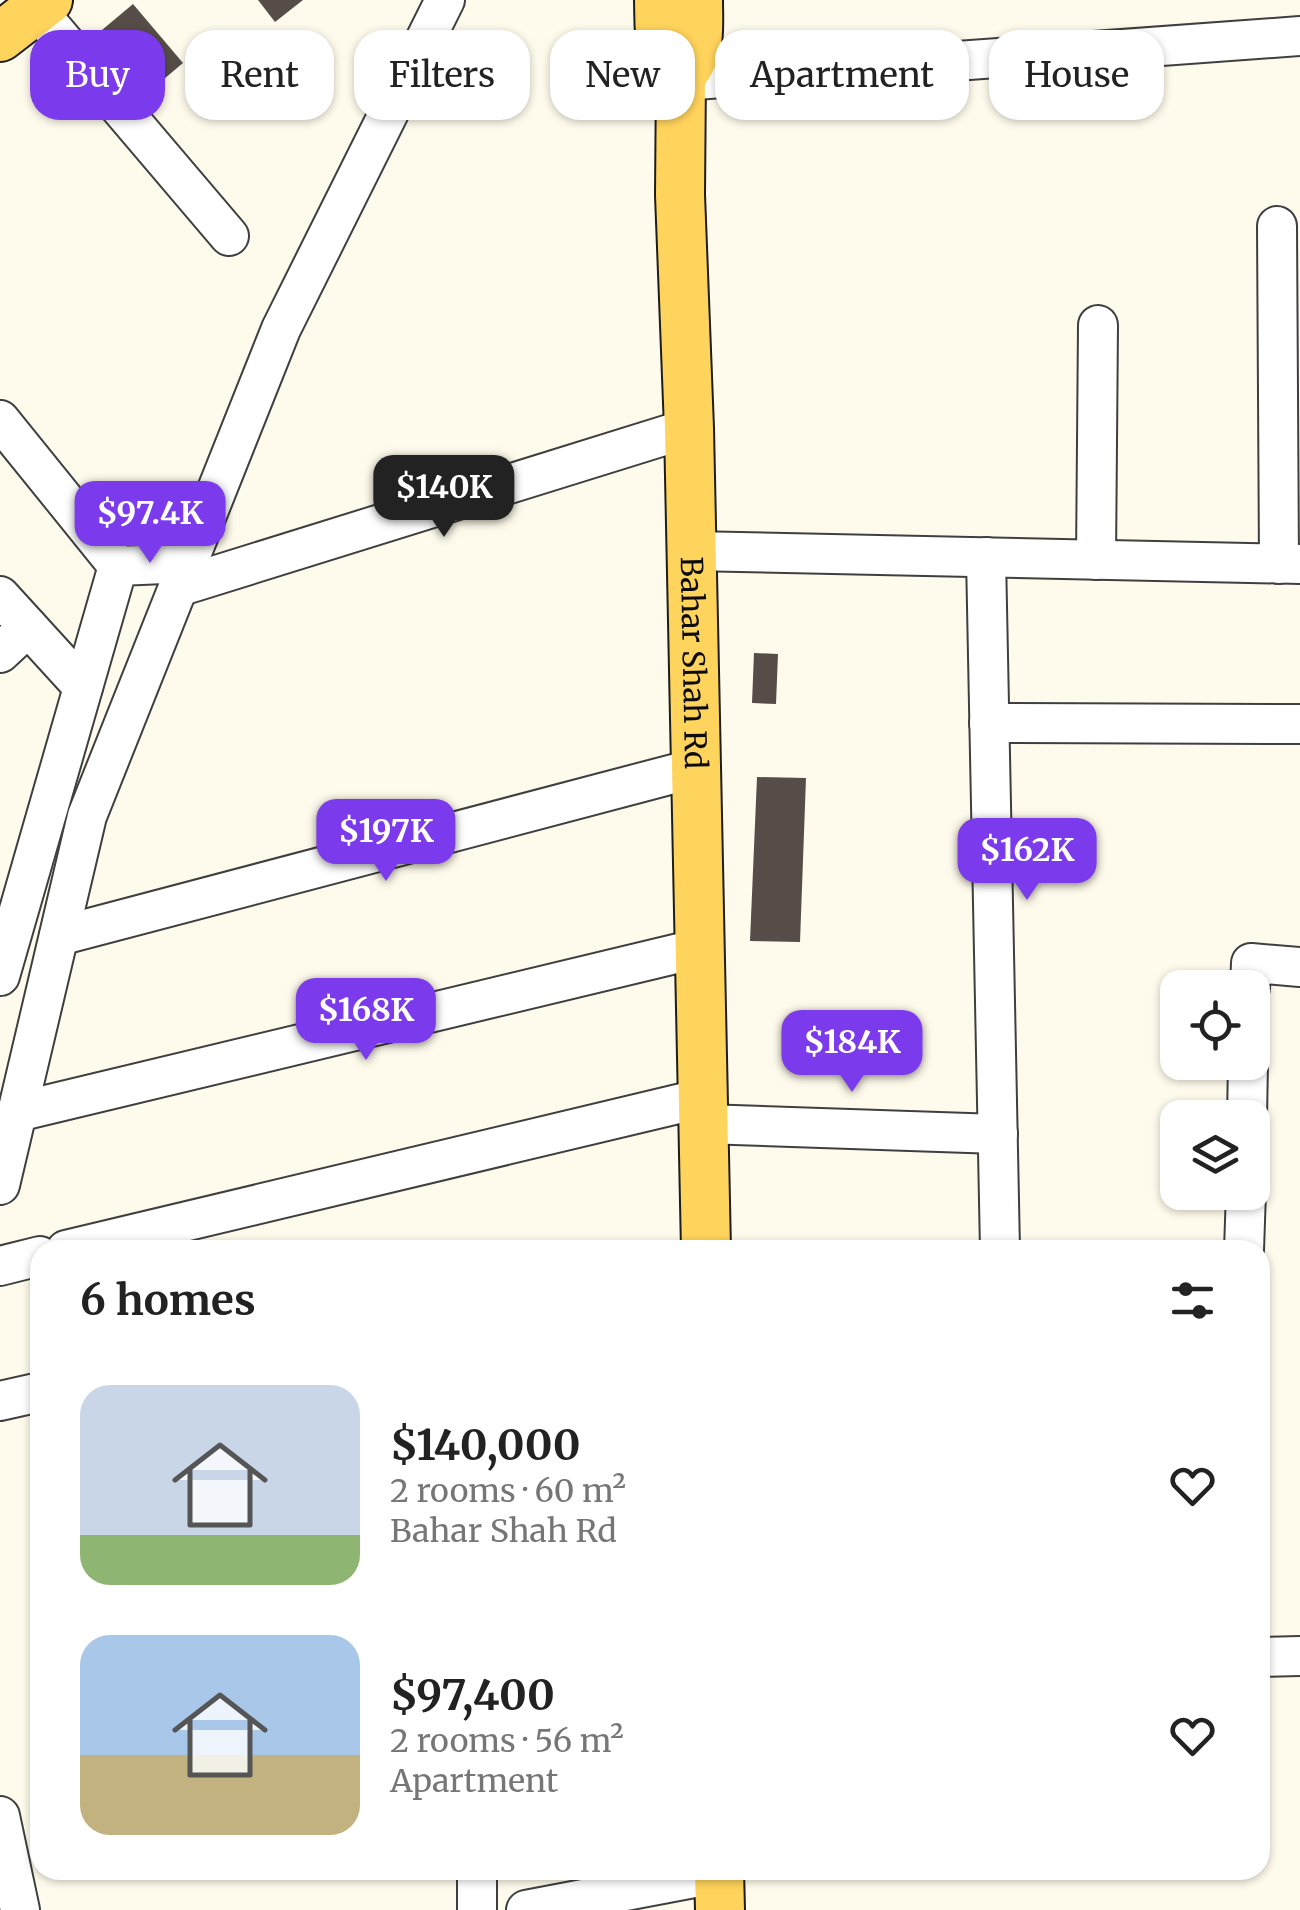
<!DOCTYPE html>
<meta charset="utf-8">
<style>
:root{--surface:#fff;--page:#f2f2f2;--text:#222;--muted:#767676;--accent:#7c3aed}
body{margin:0;font-family:Merriweather,serif;background:var(--page);color:var(--text);height:100vh;display:flex;flex-direction:column;font-size:38px;white-space:nowrap}
*{box-sizing:border-box;margin:0}
p{font-size:32px;color:var(--muted)}
.icon{flex:none;width:55px;height:55px;fill:none;stroke:currentColor;stroke-width:2;stroke-linecap:round;stroke-linejoin:round}
.map{position:relative;flex:1;overflow:hidden}
.details{position:absolute;left:30px;top:1240px;width:1240px;height:640px;display:flex;flex-direction:column;background:var(--surface);border-radius:30px;box-shadow:0 2px 8px #0004}
.details>*{flex:none}
.guide{position:absolute;left:30px;top:30px;width:1240px;height:90px;display:flex;gap:20px}
.controls{position:absolute;left:1160px;top:970px;display:grid;gap:20px}
.controls a{display:grid;place-items:center;width:110px;height:110px;border-radius:20px;background:var(--surface);box-shadow:0 2px 8px #0004;font-size:50px}
.price{position:absolute;translate:-50% -85px;padding:0 22px;border-radius:20px;background:var(--accent);color:#fff;font-size:32px;line-height:65px;filter:drop-shadow(0 2px 5px #0008)}
.price::after{content:'';position:absolute;left:50%;top:60px;width:30px;height:22px;margin-left:-15px;background:inherit;clip-path:polygon(0 0,100% 0,50% 100%)}
.price.selected{background:#222;color:#fff}
ul{padding:0;list-style:none}
li{display:flex;align-items:center;gap:30px;height:250px;padding:0 50px}
li span{display:grid;place-items:center;flex:none;width:280px;height:200px;border-radius:30px;color:#555}
li>.icon{margin-inline-start:auto}
span .icon{width:120px;height:120px;fill:#fffc;stroke-width:1}
li b{font-size:42px}
h2{display:flex;justify-content:space-between;align-items:center;height:120px;padding:0 50px;font-size:42px}
.chip{padding:0 35px;border-radius:30px;background:var(--surface);box-shadow:0 2px 8px #0004;font-size:35px;line-height:90px}
.chip.selected{background:var(--accent);color:#fff}
.map>svg:first-child{display:block}
</style>
<div class="map">
<svg width="1300" height="1910" viewBox="0 0 1300 1910">
<rect width="100%" height="100%" fill="#fffbec"/>
<g fill="#564d48">
<path d="M258,0H303L275,22Z"/>
<path d="M133,4L183,63L145,95L96,35Z"/>
<path d="M754,653L778,654L776,704L752,703Z"/>
<path d="M757,777L806,778L800,942L750,941Z"/>
</g>
<g fill="none" stroke-linecap="round" stroke-linejoin="round">
<defs>
<g id="minor">
<path d="M36,9L229,236"/>
<path d="M682,81L1300,36"/>
<path d="M1277,226L1279,564"/>
<path d="M0,420L118,566"/>
<path d="M691,551L1300,564"/>
<path d="M986,557L1000,1250"/>
<path d="M1096,560L1098,325"/>
<path d="M178,587L689,428"/>
<path d="M0,596L83,687"/>
<path d="M0,653L28,627"/>
<path d="M989,723L1300,724"/>
<path d="M59,936L696,768"/>
<path d="M0,976L118,566L188,563"/>
<path d="M1250,988L1251,963L1300,967"/>
<path d="M17,1112L700,948"/>
<path d="M1247,1118L1248,1062"/>
<path d="M704,1124L998,1134"/>
<path d="M0,1185L87,816L281,329L445,0"/>
<path d="M66,1250L703,1098"/>
<path d="M1244,1250L1246,1192"/>
<path d="M0,1266L40,1256"/>
<path d="M0,1401L40,1392"/>
<path d="M1260,1657L1300,1656"/>
<path d="M0,1816L20,1910"/>
<path d="M477,1870V1910"/>
<path d="M526,1910L720,1873"/>
</g>
<g id="major">
<path d="M659,0C660,30 656,56 681,75"/>
<path d="M0,37L48,0"/>
<path id="s1" d="M681,75L680,195L689,428L706,1250"/>
<path d="M681,75C702,54 698,28 698,0"/>
<path d="M719,1870L720,1910"/>
</g>
</defs>
<use href="#minor" stroke="#3f3f3f" stroke-width="42"/>
<use href="#major" stroke="#1d1d1d" stroke-width="52"/>
<use href="#minor" stroke="#fff" stroke-width="38"/>
<use href="#major" stroke="#ffd45c" stroke-width="48"/>
</g>
<g text-anchor="middle" dominant-baseline="central" stroke-width="10" stroke-linejoin="round" paint-order="stroke">
<g font-size="30" fill="#0c0c0c" stroke="#fff">
<text stroke="none"><textPath href="#s1" startOffset="588">Bahar Shah Rd</textPath></text>
</g>
</g>
</svg>
<div class="controls">
<a><svg class="icon" aria-label="locate" viewBox="0 0 24 24"><circle cx="12" cy="12" r="6"/><path d="M12 2v4M12 18v4M2 12h4M18 12h4"/></svg></a>
<a><svg class="icon" aria-label="layers" viewBox="0 0 24 24"><path d="M12 4l9 5-9 5-9-5zM3 14l9 5 9-5"/></svg></a>
</div>
<b class="price selected" style="left:444px;top:540px">$140K</b>
<b class="price" style="left:150px;top:566px">$97.4K</b>
<b class="price" style="left:386px;top:884px">$197K</b>
<b class="price" style="left:1027px;top:903px">$162K</b>
<b class="price" style="left:366px;top:1063px">$168K</b>
<b class="price" style="left:852px;top:1095px">$184K</b>
<div class="guide">
<a class="chip selected">Buy</a>
<a class="chip">Rent</a>
<a class="chip">Filters</a>
<a class="chip">New</a>
<a class="chip">Apartment</a>
<a class="chip">House</a>
</div>
<section class="details">
<h2>6 homes<svg class="icon" aria-label="filters" viewBox="0 0 24 24"><path d="M4 7h16M4 17h16"/><circle cx="9" cy="7" r="2"/><circle cx="15" cy="17" r="2"/></svg></h2>
<ul>
<li><span style="background:linear-gradient(#c9d6e8 75%,#8fb573 0)"><svg class="icon" aria-label="home" viewBox="0 0 24 24"><path d="M3 11l9-7 9 7M6 9v11h12V9"/></svg></span><div><b>$140,000</b><p>2 rooms · 60 m²</p><p>Bahar Shah Rd</p></div><svg class="icon" aria-label="heart" viewBox="0 0 24 24"><path d="M12 20l-8-8c-3-5 5-10 8-4 3-6 11-1 8 4z"/></svg></li>
<li><span style="background:linear-gradient(#a9c7e8 60%,#c2b280 0)"><svg class="icon" aria-label="home" viewBox="0 0 24 24"><path d="M3 11l9-7 9 7M6 9v11h12V9"/></svg></span><div><b>$97,400</b><p>2 rooms · 56 m²</p><p>Apartment</p></div><svg class="icon" aria-label="heart" viewBox="0 0 24 24"><path d="M12 20l-8-8c-3-5 5-10 8-4 3-6 11-1 8 4z"/></svg></li>
</ul>
</section>
</div>
